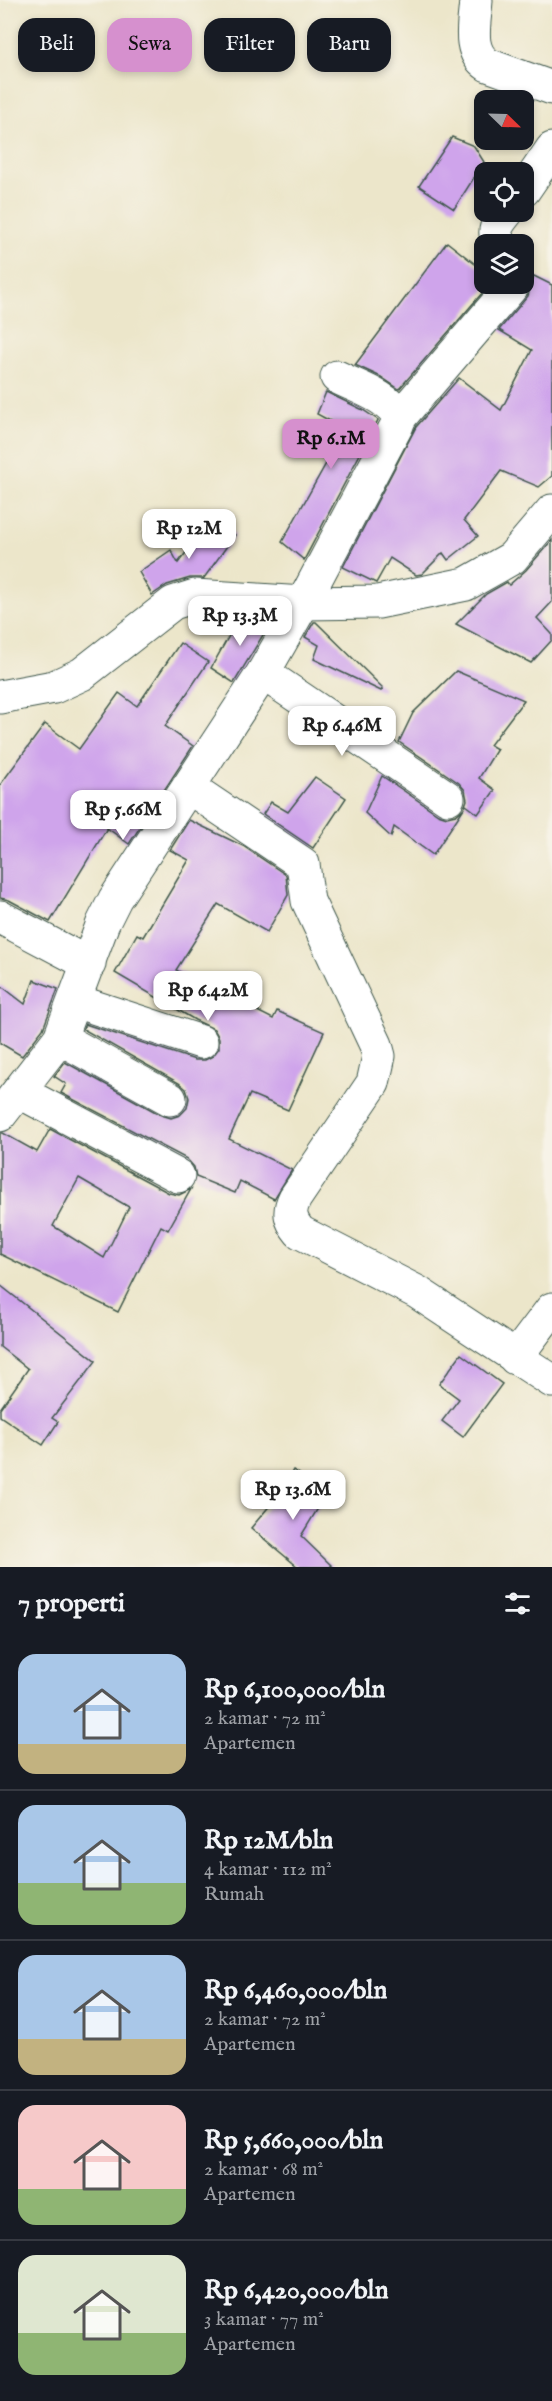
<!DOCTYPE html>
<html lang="id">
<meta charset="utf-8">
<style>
:root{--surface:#171b24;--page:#242831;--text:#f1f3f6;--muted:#9ea1a6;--line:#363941;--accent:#d690ce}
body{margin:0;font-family:"IM FELL English",serif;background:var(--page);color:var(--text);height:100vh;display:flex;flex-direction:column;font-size:22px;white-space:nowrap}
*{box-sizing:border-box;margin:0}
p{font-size:20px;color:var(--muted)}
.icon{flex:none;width:33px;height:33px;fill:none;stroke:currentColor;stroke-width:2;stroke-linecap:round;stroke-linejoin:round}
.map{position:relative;height:1567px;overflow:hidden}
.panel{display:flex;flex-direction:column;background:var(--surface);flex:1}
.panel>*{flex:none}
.top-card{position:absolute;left:18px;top:18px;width:516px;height:54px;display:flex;gap:12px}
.needle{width:39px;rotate:113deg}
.tools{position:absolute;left:474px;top:90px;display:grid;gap:12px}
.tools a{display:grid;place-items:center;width:60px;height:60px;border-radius:12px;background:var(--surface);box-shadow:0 3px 9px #0003;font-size:30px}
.price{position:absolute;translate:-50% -51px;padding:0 14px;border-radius:12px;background:#fff;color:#222;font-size:20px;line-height:39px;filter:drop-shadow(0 2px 3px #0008)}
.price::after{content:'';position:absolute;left:50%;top:36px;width:18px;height:14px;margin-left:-9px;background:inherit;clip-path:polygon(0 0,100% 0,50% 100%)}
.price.selected{background:var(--accent);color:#111}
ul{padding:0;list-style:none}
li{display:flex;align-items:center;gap:18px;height:150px;padding:0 18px}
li+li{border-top:2px solid var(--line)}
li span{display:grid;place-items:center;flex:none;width:168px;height:120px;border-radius:18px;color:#555}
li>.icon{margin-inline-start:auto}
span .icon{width:72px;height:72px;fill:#fffc;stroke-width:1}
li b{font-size:26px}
h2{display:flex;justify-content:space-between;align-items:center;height:72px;padding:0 18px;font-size:26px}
.tag{padding:0 21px;border-radius:18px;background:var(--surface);box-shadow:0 3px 9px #0003;font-size:21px;line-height:54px}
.tag.selected{background:var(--accent);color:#111}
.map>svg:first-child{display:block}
</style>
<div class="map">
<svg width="552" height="1567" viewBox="0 0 552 1567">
<rect width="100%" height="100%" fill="#f7f3e8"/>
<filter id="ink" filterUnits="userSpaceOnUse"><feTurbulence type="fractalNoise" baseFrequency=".0167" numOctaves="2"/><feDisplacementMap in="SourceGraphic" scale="12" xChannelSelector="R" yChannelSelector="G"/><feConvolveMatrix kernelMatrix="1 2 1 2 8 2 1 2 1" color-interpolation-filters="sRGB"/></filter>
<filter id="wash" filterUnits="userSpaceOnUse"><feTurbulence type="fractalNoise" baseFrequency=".008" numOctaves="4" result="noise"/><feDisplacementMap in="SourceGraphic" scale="24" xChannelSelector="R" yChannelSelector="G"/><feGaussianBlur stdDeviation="1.35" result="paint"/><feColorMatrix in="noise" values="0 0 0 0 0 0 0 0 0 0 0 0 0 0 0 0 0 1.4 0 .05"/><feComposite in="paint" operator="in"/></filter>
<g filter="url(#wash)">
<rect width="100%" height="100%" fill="#ece6ca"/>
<g id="blocks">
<g fill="#cfa4eb" fill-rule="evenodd">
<path d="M452,137L474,146L484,162L454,209L419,186Z"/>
<path d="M447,242L484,271V284H490L399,389L381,377L355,365Z"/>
<path d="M534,276L552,285V476L539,487L501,471L464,520L478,536L448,560L443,553L422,574L416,575L390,558L376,583L343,567L416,427L459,378L501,410L532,350L499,330L528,296Z"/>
<path d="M326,392L363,410L378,420L304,560L282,542L337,444L323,435L332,422L317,414Z"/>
<path d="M211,520L235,535L204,578H190L167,585L152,595L139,572L171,550L178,563Z"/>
<path d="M552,540V602L537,618L552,634V640L531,663L456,624L486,594L507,582L509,585L526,570Z"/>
<path d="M239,618L272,620L234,683L211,668Z"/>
<path d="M314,622H316L383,688L381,691L314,659L319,645L305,637Z"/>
<path d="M180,643L208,662L165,726L193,746L129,844L107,828L50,922L9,900L0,898V785L45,724L79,749L119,693L137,706Z"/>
<path d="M456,671L524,700L490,745L497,749L479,778L495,790L478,814L466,805L433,855L394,827L391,837L365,813L382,776L438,814L447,817L456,815L464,808L467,800L465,790L459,783L399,742L413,713Z"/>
<path d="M315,777L346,798L313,848L263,814L271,802L288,812Z"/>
<path d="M189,820L243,846L286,875L288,895L267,932L218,904L176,970L273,1019L277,1011L324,1032L288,1110L250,1094L229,1139L292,1170L274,1199L240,1181L235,1193L196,1177L194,1167L187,1159L61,1093L66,1084L54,1076L65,1062L161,1115L171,1118L180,1115L187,1108L189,1098L186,1089L179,1083L83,1029L85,1024L195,1060H205L213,1056L219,1048V1038L214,1029L195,1020L115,973L137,934L143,937L189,860L170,850Z"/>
<path d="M34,980L58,989L43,1029L22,1056L0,1043V985L25,1004Z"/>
<path d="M50,1129L169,1193L179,1195L191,1189L168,1230L161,1226L118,1312L0,1254V1133H3L37,1152ZM79,1178L129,1207L104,1258L53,1226Z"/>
<path d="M0,1285L96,1361L52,1418L58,1422L43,1445L0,1416V1409L28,1369L0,1347Z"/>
<path d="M461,1354L502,1384L463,1437L442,1421L459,1399L439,1384Z"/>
<path d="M293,1470L328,1492L301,1536L333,1567H298L251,1528L277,1497Z"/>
</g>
</g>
</g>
<g filter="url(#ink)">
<use href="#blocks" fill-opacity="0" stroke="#3e564a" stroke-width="1.5"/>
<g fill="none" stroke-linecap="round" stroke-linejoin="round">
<defs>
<g id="minor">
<path d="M476,0C475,22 466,51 488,65L552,88"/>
<path d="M524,190L552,149"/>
<path d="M500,244C491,231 498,223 507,212"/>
<path d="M400,417L514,284"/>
<path d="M263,673L448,798"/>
<path d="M0,697L54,687L82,674L173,603L195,596L303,603L378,602L466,584L512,558L552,511"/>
<path d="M190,788L303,864L308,901L376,1045L379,1056L373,1083L295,1198C288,1212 290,1220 300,1232L417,1292L552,1381"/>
<path d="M0,917L89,964"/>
<path d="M75,1001L201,1042"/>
<path d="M60,1038L170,1099"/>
<path d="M20,1092L178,1176"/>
<path d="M0,1115L60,1038L103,923L115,899L263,673L303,603L397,425L400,417C387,396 359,388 337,377"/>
<path d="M515,1358L552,1309"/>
</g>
</defs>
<use href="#minor" stroke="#3e564a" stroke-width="35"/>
<use href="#minor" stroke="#fff" stroke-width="33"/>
</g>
</g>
</svg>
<div class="tools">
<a><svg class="needle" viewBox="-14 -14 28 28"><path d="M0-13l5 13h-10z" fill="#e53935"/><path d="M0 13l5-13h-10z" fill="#9ea1a6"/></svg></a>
<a><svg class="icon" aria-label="locate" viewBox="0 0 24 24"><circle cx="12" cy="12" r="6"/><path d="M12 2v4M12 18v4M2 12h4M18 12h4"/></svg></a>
<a><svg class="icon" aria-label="layers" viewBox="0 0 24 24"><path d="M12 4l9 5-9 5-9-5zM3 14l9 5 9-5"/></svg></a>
</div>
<b class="price selected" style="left:331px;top:470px">Rp 6.1M</b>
<b class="price" style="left:189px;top:560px">Rp 12M</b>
<b class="price" style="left:240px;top:647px">Rp 13.3M</b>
<b class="price" style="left:342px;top:757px">Rp 6.46M</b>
<b class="price" style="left:123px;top:841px">Rp 5.66M</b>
<b class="price" style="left:208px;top:1022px">Rp 6.42M</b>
<b class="price" style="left:293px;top:1521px">Rp 13.6M</b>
<div class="top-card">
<a class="tag">Beli</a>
<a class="tag selected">Sewa</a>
<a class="tag">Filter</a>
<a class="tag">Baru</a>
</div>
</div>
<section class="panel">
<h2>7 properti<svg class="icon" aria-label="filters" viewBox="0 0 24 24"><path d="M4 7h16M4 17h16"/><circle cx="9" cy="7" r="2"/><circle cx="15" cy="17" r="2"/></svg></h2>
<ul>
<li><span style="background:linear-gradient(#a9c7e8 75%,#c2b280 0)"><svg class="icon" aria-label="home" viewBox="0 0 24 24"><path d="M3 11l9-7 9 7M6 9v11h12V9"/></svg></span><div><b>Rp 6,100,000/bln</b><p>2 kamar · 72 m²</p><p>Apartemen</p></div></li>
<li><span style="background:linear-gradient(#a9c7e8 65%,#8fb573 0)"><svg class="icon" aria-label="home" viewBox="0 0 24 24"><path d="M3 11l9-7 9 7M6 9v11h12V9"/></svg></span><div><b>Rp 12M/bln</b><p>4 kamar · 112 m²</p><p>Rumah</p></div></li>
<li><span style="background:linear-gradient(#a9c7e8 70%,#c2b280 0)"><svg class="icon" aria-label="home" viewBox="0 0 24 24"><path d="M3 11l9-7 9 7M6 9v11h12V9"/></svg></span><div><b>Rp 6,460,000/bln</b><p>2 kamar · 72 m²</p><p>Apartemen</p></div></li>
<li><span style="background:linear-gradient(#f6c9c9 70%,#8fb573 0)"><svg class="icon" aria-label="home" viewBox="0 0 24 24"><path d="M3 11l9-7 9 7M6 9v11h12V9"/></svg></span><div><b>Rp 5,660,000/bln</b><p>2 kamar · 68 m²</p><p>Apartemen</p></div></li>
<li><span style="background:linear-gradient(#dfe7d0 65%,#8fb573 0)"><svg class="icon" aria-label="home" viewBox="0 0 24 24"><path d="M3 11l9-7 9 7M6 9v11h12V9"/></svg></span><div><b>Rp 6,420,000/bln</b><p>3 kamar · 77 m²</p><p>Apartemen</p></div></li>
</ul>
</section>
